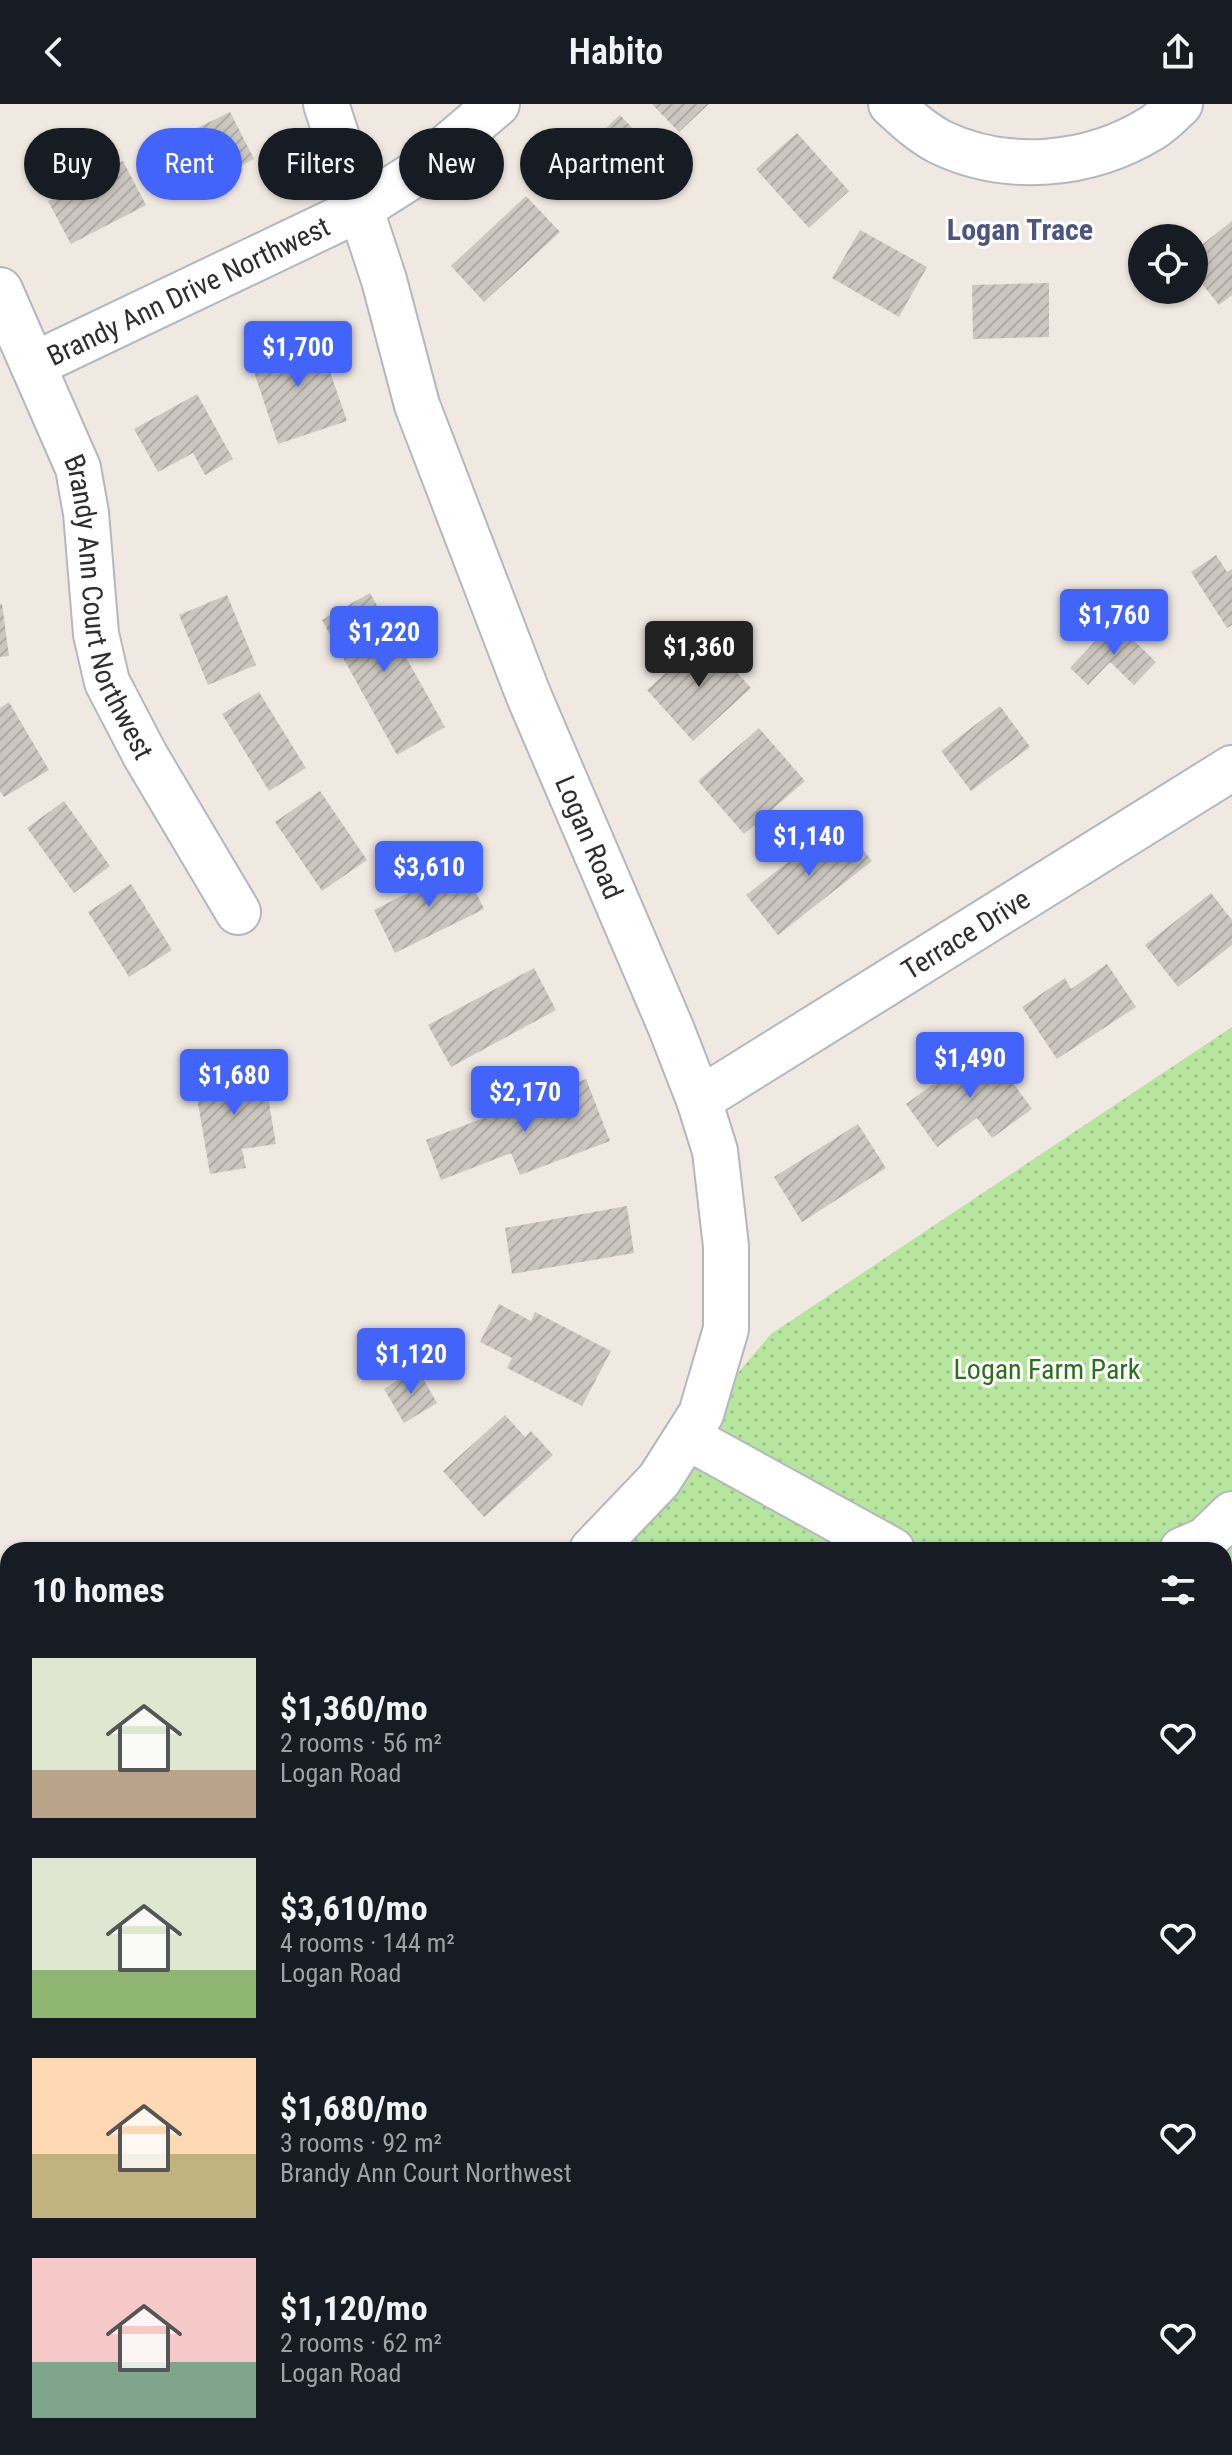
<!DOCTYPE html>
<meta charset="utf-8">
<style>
:root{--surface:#171b24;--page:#20242c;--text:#f1f3f6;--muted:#9ea1a6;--accent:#4264fb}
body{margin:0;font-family:"Roboto Condensed",sans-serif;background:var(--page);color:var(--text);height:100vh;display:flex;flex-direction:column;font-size:30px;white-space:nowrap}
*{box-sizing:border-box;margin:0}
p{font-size:26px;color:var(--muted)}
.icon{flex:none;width:44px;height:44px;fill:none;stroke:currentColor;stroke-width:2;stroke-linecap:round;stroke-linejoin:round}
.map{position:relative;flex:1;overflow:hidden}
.side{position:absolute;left:0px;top:1438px;width:1232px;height:914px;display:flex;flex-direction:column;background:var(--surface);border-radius:24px 24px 0 0;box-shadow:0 2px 6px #0004}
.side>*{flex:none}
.top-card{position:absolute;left:24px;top:24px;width:800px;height:72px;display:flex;gap:16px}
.controls{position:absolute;left:1128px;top:120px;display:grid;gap:16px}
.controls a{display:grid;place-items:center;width:80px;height:80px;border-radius:50%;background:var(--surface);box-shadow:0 2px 6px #0004;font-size:40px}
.price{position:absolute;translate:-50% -68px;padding:0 18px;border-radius:8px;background:var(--accent);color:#fff;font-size:26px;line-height:52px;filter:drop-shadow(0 2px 4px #0008)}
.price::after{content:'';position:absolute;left:50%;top:48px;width:24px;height:18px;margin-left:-12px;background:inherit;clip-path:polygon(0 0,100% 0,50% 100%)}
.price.active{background:#222;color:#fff}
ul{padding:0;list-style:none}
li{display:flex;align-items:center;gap:24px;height:200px;padding:0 32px}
li span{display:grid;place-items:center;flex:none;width:224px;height:160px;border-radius:0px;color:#555}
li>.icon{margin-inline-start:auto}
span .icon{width:96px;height:96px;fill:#fffc;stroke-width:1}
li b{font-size:34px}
h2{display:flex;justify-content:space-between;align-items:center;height:96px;padding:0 32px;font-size:34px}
.tag{padding:0 28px;border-radius:36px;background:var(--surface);box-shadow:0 2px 6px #0004;font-size:28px;line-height:72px}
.tag.active{background:var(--accent);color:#fff}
header{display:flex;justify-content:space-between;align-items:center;height:104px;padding:0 32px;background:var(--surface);font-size:36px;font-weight:600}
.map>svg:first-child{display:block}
</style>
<header><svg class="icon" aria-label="back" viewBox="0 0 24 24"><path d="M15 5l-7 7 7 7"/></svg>Habito<svg class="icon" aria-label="share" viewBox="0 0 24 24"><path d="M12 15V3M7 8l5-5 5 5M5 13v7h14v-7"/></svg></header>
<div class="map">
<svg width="1232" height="2351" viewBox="0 0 1232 2351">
<defs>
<pattern id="grass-dots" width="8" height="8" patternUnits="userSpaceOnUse" patternTransform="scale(2)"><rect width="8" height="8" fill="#b6e59e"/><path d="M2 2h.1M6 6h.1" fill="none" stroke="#9dc588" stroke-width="1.8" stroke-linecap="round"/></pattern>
<pattern id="forest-firs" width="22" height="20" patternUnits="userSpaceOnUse" patternTransform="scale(2)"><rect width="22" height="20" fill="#b6e59e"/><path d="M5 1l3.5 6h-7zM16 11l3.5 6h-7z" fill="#9dc588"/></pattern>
<pattern id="water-waves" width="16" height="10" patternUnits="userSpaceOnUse" patternTransform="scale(2)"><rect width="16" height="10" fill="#75cff0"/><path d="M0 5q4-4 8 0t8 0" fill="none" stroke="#66b2ce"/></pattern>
<pattern id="building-hatch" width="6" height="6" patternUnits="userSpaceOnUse" patternTransform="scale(2)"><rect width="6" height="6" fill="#cbc7bf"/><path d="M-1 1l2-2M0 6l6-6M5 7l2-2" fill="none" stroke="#afaba4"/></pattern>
</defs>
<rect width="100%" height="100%" fill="#efe9e1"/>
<path fill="url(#grass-dots)" d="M1232,923V2351H0V2041L8,2033V2344H1224V1446H588L771,1230Z"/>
<g fill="url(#forest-firs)">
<path d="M1232,2020V2329L1224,2335V2027Z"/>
<path d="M898,2344H1211L1202,2351H895Z"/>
</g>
<path fill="url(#water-waves)" d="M1232,1650V1930L1224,1939V1656Z"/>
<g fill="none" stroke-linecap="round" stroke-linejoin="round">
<g stroke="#75cff0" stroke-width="11">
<path d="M1224,2181L1232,2172"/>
<path d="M1012,2351L1020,2344"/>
</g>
</g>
<g fill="url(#building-hatch)">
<path d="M652,0H709L679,28Z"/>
<path d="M230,8L254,55L180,93L156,44Z"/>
<path d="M620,11L654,47L602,95L569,58Z"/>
<path d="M797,29L849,87L809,124L756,65Z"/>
<path d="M123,57L146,101L71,140L48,97Z"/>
<path d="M526,92L560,128L484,198L451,162Z"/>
<path d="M1232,117V191L1219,201L1194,170V147Z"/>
<path d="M860,126L927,163L899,213L832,174Z"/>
<path d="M1049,179V233L973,235L972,181Z"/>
<path d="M317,230L347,317L278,340L249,253Z"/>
<path d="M197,290L233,355L205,371L193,349L158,368L134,325Z"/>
<path d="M1216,451L1227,468L1232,465V521L1227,524L1191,468Z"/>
<path d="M370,489L445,623L397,651L322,516Z"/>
<path d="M227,491L256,561L208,581L179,511Z"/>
<path d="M0,500H2L9,552L0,553Z"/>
<path d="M1114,517L1156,558L1134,581L1110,558L1088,581L1070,564Z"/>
<path d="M705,533L751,584L693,637L647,586Z"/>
<path d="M259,588L306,664L269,687L222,610Z"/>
<path d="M9,598L49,666L4,693L0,687V604Z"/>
<path d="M1000,602L1030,643L971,687L941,647Z"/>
<path d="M759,624L805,677L744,730L698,677Z"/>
<path d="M320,687L367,756L322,787L275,718Z"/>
<path d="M64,697L110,762L74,789L27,724Z"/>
<path d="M841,717L872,757L778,831L746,791Z"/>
<path d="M463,761L484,805L395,849L374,806Z"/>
<path d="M131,780L172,846L129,873L88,808Z"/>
<path d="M1211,789L1232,816V841L1178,883L1145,841Z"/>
<path d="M1107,860L1136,903L1057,955L1022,903L1065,874L1071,885Z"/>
<path d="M534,864L556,906L451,963L428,921Z"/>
<path d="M986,942L1032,1005L992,1034L977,1014L937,1043L906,1000Z"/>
<path d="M263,964L276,1040L242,1045L246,1064L210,1070L194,976Z"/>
<path d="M586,975L610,1037L520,1071L511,1049L441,1076L426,1036Z"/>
<path d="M858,1020L886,1064L802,1118L774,1073Z"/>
<path d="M627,1102L634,1149L512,1170L505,1124Z"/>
<path d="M499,1200L531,1217L535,1208L611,1247L582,1302L507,1264L512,1254L480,1238Z"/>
<path d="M417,1264L437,1299L404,1319L384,1285Z"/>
<path d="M505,1311L525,1333L531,1327L553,1351L484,1413L443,1367Z"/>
<path d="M8,1613V1907L0,1915V1621Z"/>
<path d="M8,2100V2133L0,2124V2107Z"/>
<path d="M8,2133V2274L0,2265V2140Z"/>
<path d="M72,2344H206L203,2351H79Z"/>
</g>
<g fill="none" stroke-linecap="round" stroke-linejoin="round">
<defs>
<g id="minor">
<path id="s1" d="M326,0L384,176L417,301L528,590L671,924L699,996L715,1047L726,1142V1225L701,1310L659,1376L592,1446"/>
<path d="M891,0C906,14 921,28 940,38C1006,70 1089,63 1152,24C1162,18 1171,8 1180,0"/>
<path id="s2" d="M0,186L78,364L86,409L96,530L107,578L145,651L238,808"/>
<path id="s3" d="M33,261L360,105L415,70L497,0"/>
<path id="s4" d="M699,996L1232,664"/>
<path d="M687,1333L892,1446"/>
<path d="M1182,1446L1205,1436L1232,1410"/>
<path d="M0,2003L8,1996"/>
<path d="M422,2351L429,2344"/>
<path d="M603,2351L610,2344"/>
</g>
</defs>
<use href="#minor" stroke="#b4b7c1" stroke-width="48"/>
<g stroke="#c9c9c9" stroke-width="5" stroke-dasharray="6 4" stroke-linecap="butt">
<path d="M1224,1516L1232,1521"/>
<path d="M1224,2009L1232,2002"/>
<path d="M872,2351L881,2344"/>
</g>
<use href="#minor" stroke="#fff" stroke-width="44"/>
</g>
<g text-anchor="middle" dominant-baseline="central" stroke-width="6" stroke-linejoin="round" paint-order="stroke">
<g font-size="28" fill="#2e2e2e" stroke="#fff">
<text stroke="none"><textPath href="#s3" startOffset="172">Brandy Ann Drive Northwest</textPath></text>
<text stroke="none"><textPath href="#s2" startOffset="338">Brandy Ann Court Northwest</textPath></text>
<text stroke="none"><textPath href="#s1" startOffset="780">Logan Road</textPath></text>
<text stroke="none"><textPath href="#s4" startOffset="314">Terrace Drive</textPath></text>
</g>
<g font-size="28" fill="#2c6e1b" stroke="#fff">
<text x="1047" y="1265">Logan Farm Park</text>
</g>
<g font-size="30" font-weight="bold" fill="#4d5680" stroke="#fff">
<text x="1020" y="125">Logan Trace</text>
</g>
</g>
</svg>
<div class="controls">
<a><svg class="icon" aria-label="locate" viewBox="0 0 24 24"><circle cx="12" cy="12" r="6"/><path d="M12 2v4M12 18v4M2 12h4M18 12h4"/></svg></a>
</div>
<b class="price" style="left:298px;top:285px">$1,700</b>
<b class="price" style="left:1114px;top:553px">$1,760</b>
<b class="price" style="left:384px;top:570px">$1,220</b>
<b class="price active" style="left:699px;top:585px">$1,360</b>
<b class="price" style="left:809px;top:774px">$1,140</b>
<b class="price" style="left:429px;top:805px">$3,610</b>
<b class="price" style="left:970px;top:996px">$1,490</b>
<b class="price" style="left:234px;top:1013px">$1,680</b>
<b class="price" style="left:525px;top:1030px">$2,170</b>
<b class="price" style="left:411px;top:1292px">$1,120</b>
<div class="top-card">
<a class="tag">Buy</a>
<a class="tag active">Rent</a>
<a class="tag">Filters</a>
<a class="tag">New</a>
<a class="tag">Apartment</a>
</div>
<section class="side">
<h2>10 homes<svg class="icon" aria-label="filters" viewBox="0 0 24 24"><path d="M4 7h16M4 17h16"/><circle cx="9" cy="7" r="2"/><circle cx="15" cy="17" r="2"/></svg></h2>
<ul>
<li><span style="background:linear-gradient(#dfe7d0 70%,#b9a48a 0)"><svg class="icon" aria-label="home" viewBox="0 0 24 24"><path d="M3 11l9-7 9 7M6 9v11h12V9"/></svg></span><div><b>$1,360/mo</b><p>2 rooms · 56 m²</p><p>Logan Road</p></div><svg class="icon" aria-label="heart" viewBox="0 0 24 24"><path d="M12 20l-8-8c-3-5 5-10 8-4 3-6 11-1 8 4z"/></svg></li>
<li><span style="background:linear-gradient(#dfe7d0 70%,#8fb573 0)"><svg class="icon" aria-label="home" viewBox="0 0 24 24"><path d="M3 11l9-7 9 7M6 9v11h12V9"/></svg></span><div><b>$3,610/mo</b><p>4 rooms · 144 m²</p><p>Logan Road</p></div><svg class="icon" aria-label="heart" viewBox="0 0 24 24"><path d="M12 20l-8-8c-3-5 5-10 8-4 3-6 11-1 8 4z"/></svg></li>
<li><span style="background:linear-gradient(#ffd9b3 60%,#c2b280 0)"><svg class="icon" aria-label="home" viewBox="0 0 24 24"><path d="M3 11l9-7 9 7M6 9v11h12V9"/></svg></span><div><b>$1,680/mo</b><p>3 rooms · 92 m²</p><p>Brandy Ann Court Northwest</p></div><svg class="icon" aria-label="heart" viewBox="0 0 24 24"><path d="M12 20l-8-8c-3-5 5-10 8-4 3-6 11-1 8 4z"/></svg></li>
<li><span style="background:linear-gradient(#f6c9c9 65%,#7fa58c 0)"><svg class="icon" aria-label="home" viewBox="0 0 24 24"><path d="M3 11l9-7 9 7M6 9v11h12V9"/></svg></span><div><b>$1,120/mo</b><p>2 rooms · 62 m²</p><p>Logan Road</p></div><svg class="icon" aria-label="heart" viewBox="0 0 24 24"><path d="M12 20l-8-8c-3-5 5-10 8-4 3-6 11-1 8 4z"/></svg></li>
</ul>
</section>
</div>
